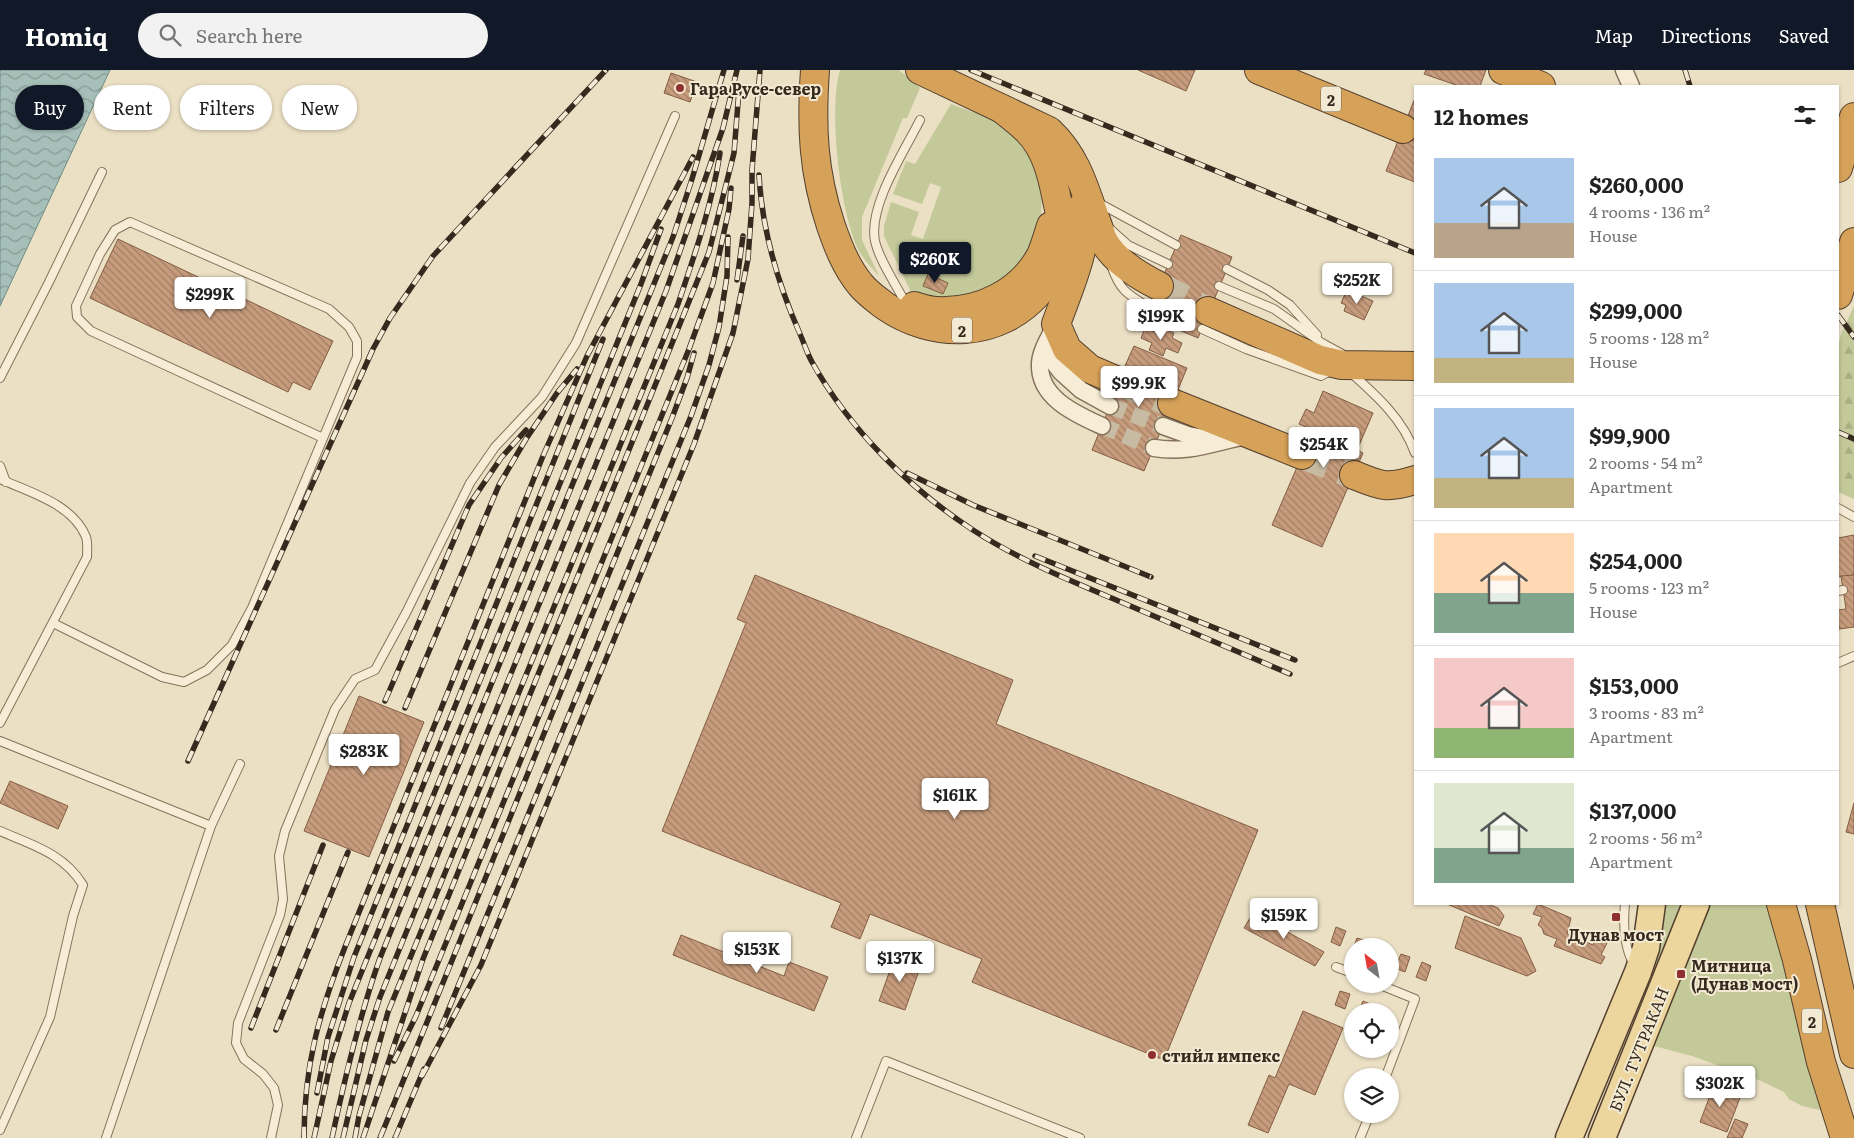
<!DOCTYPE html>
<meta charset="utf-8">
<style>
:root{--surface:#fff;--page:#f2f2f2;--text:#222;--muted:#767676;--line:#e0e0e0;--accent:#111827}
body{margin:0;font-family:Literata,serif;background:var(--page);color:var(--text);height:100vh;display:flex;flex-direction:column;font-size:19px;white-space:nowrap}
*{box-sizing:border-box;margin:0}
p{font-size:16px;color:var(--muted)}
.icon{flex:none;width:28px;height:28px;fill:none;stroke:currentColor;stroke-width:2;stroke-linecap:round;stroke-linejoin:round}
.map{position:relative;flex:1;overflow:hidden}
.panel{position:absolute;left:1414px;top:15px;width:425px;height:820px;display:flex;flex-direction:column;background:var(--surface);border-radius:0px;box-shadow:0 1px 4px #0004}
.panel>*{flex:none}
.banner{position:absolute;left:15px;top:15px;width:475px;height:45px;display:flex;gap:10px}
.needle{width:32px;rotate:329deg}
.controls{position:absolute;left:1344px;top:868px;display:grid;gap:10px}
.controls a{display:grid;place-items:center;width:55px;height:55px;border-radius:50%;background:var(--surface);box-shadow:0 1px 4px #0004;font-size:25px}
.price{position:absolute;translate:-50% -42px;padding:0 11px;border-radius:5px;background:#fff;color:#222;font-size:16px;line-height:32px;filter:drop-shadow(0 1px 2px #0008)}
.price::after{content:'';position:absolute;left:50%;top:30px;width:15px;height:11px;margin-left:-8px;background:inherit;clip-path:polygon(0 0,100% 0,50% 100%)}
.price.current{background:var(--accent);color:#fff}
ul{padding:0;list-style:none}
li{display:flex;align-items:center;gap:15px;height:125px;padding:0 20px}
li+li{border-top:1px solid var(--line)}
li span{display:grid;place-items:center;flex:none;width:140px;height:100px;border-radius:0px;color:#555}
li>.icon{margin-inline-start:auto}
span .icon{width:60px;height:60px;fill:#fffc;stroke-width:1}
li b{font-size:21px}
h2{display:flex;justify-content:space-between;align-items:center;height:60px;padding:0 20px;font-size:21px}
.tag{padding:0 18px;border-radius:22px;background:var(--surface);box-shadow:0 1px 4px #0004;font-size:18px;line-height:45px}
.tag.current{background:var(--accent);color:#fff}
header{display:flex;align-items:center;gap:30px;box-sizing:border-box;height:70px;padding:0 25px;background:var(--accent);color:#fff}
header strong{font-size:24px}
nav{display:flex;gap:28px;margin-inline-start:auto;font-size:18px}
.search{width:350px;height:45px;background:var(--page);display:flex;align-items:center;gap:12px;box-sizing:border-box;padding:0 18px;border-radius:28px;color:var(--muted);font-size:19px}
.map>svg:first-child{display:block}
</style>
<header>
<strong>Homiq</strong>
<div class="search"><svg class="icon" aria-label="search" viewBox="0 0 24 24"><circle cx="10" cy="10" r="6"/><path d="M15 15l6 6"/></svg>Search here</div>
<nav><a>Map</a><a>Directions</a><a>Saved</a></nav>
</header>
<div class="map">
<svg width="1854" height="1068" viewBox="0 0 1854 1068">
<defs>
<pattern id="forest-firs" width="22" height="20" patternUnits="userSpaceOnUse" patternTransform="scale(1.25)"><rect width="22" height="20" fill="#c3c999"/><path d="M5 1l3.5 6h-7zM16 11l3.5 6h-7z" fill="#a8ad83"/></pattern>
<pattern id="water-waves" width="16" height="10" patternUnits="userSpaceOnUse" patternTransform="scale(1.25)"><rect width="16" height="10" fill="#a6bfb8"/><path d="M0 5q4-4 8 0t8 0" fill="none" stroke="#889b95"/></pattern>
<pattern id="building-back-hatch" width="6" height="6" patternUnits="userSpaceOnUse" patternTransform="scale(1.25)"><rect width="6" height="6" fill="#c79c7c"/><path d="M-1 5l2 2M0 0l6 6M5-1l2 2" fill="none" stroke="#a27f65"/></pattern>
</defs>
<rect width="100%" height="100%" fill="#ebe0c4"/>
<g fill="#c3c999">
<path d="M840,0H899L920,18L907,48H903L862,147V170L879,206C870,196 861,187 856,175C840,135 828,42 840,0Z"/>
<path d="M951,34L1000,52L1029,83L1042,115L1041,150L1029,180L1006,208L983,222L954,230L926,229L911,222L884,166V156L891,132L919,142L911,165L923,169L941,117L930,113L922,134L893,124L906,91L915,94Z"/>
<path d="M1656,834H1680L1654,906L1646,903Z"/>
<path d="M1704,834H1767L1774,851L1824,1041L1802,1036L1789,1029L1784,1022L1761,1011L1692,986L1650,975Z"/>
</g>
<path fill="url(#forest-firs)" d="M1854,236V429L1838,422V278L1841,264Z"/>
<path fill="url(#water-waves)" stroke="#6d8c85" d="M0,0H110L0,236Z"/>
<g fill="url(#building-back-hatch)" stroke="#835d43">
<path d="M1138,0H1195L1186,21Z"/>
<path d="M1426,0H1486L1480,16H1459L1424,4Z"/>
<path d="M671,3L697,12L690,32L664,23Z"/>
<path d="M1415,28V112L1386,101Z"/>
<path d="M1181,165L1232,187L1198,268L1146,246Z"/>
<path d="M118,169L333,271L310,320L293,312L288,322L90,228Z"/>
<path d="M928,204L948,213L943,224L923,216Z"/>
<path d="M1347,220L1373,231L1364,250L1344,241L1346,235L1341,233Z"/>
<path d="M1158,256L1174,263L1172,268L1182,273L1178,283L1166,278L1163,286L1149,280L1152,273L1141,268L1145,258L1155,262Z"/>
<path d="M1134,276L1187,298L1144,401L1092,380L1118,316V311Z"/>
<path d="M1323,321L1373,343L1357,380L1363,383L1322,477L1272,455L1313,360L1299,354L1306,339L1314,343Z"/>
<path d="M1854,465V505L1838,507V468Z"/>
<path d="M755,505L1013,610L996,654L1258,760L1164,990L972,912L982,889L870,844L860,869L831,857L841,833L662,761L746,553L737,549Z"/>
<path d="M1854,505V557L1839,559L1838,540L1846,539L1841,506Z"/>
<path d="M359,626L424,652L369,787L304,761Z"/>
<path d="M10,711L68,736L58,759L0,733Z"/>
<path d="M1854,733V764L1846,762Z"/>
<path d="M1447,834H1488L1498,838L1504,846L1499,856Z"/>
<path d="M1538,834L1571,848L1567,864L1593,875L1597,865L1604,867L1602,870L1607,873L1601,885L1605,887L1601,894L1554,876L1557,869L1544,864L1542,858L1538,855L1542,847L1533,844Z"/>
<path d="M1253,843L1324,882L1315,896L1244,858Z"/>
<path d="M1465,846L1521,868L1536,901L1527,906L1455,878Z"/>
<path d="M1336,857L1346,861L1340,876L1331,872Z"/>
<path d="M681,865L784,906L789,892L828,907L814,941L673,885Z"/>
<path d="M1357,868L1367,871L1365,876H1354Z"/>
<path d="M1401,884L1410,887L1405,902L1395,898Z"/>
<path d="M895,886L921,895L905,940L879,931Z"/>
<path d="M1422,892L1431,896L1426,911L1416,907Z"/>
<path d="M1340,921L1350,924L1345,939L1335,935Z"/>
<path d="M1363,931L1372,935L1370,941H1359Z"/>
<path d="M1303,941L1343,958L1315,1025L1289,1014L1268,1063L1248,1055L1269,1005L1275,1008Z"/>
<path d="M1714,1015L1741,1025L1727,1062L1700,1052Z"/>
<path d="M1735,1049L1748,1054L1742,1068H1727Z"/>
</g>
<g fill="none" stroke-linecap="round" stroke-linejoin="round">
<g stroke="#c7bca3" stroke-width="16" stroke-dasharray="16 8" stroke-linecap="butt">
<path d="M1110,336L1163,356"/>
<path d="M1102,356L1154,378"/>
</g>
<g stroke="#c7bca3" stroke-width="28" stroke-dasharray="28 14" stroke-linecap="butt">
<path d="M1159,216L1208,241"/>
<path d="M1118,311L1172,333"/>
<path d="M1302,385L1354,405"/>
</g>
<defs>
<g id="lane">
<path d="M1097,132L1176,175"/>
<path d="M1109,158L1128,175L1168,194"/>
<path d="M1111,195C1120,221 1127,224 1150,238"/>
<path d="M1227,199L1268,220L1290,235L1317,265"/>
<path d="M1219,216L1274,239L1322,273L1342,284"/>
<path d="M906,234C897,216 879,190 875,171C868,136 904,82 920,50"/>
<path d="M1202,259L1246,279L1321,306L1330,301"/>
<path d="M1350,302C1376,325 1403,349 1415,383"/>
<path d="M0,308L49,212L102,102"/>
<path d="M0,396L6,412"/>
<path d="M0,409C29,422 73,434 86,467C88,473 87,481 87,487L0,653"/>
<path d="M1838,438L1854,447"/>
<path d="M1838,521L1843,520"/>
<path d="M53,553L162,607L184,612L207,600L232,575L252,538L357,287V271L349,257L329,239L130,152L115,160L100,184L76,236L77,247L91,261L323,368"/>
<path d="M1838,593L1854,586"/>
<path d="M0,671L211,756"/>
<path d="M0,761C32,775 63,783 83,815L73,846L50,947L0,1060"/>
<path d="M1625,834C1623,854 1624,877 1634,895"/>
<path d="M1336,897L1352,903"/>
<path d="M1378,914L1415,929L1386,1006"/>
<path d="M106,1068L211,756L240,694"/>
<path d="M271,1068L278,1035L274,1018L263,1004L244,989L236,973L238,953L280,845L283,829L279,786L285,761L335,639L355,609L375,600L406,543L470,413L495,377L542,327L576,273L675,46"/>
<path d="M856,1068L886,991L1080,1068"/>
<path d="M1360,1068L1370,1044"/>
</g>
<g id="street">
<path d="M1624,0L1631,16"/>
<path d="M1056,254C1050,266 1041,280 1040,293C1038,328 1076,344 1102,356"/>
<path d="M1044,280L1061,302L1081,320L1110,336"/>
<path d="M1163,356L1188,365L1215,370"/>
<path d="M1154,378C1188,384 1214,372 1247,366"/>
</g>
<g id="primary">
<path d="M1569,1068L1638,902L1646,878L1652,834"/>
<path d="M1602,1068L1696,834"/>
</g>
<g id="highway">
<path d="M815,0C811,57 813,102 831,156C838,176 846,197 860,214C867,223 876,229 885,236C934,270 999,268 1039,222C1048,211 1058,196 1060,182C1063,164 1061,147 1057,130C1052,105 1046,79 1028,61C1020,53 1011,46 1002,39"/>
<path d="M920,0L1049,61C1075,85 1084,116 1095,148C1098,155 1100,163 1103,170C1114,191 1139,206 1159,216"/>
<path d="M1259,0L1403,59"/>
<path d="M1503,0L1541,16"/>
<path d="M1838,98L1854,47"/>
<path d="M1084,134C1089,176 1070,215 1056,254L1067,279L1090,299L1118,311"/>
<path d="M1838,225L1854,172"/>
<path d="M914,236C921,238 929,241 937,241C979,243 1021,223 1041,185C1045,176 1048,165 1051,156"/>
<path d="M1208,241L1320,290L1342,295L1415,296"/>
<path d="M1172,333L1302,385"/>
<path d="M1354,405C1381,416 1386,419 1415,410"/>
<path d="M1781,834L1797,890L1821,992L1845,1068"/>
<path d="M1820,834L1854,984"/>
</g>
</defs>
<use href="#lane" stroke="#85725b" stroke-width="10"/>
<use href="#street" stroke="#85725b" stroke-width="19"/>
<use href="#primary" stroke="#53402f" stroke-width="29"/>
<use href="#highway" stroke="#53402f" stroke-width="30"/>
<use href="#lane" stroke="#f7edd7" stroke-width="8"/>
<use href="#street" stroke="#f7edd7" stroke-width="16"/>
<use href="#primary" stroke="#edd59e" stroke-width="26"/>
<use href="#highway" stroke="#d6a159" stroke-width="28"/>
<defs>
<g id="rail">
<path d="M971,0L1415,183"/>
<path d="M1685,0L1690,16"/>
<path d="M759,105C762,160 778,214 800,264C804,273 807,283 812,292C850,360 909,418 973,460C1019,490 1071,511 1121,532C1177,556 1234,580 1290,604"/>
<path d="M737,210L743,166"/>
<path d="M1838,245L1854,267"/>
<path d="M1838,362L1854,369"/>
<path d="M907,403L973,435L1151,507"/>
<path d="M1035,486L1295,590"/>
<path d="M385,631L469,435L501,388L526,360"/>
<path d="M405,638L499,415L526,369L557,323L577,299"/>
<path d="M188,691L373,279L390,248L433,186L606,0"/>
<path d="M251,958L323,775"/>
<path d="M441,958L691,346L709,295L719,257L727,206L728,167"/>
<path d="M276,960L348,782"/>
<path d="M394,991L416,946L689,279L713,213L729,139L731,118"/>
<path d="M422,1006L481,895L694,374L733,263L748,189L752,133V100L760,0"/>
<path d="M317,1023L328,967L354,887L603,269"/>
<path d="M304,1068C304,996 319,943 345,877L543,386L587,286L693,87"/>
<path d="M314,1068L331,991L349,933L641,214L661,159"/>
<path d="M332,1068C345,1007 359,947 380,888L673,167L692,109L724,0"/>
<path d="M343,1068L366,970L380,927L666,221L723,58L737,0"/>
<path d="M355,1068L359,1046L388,942L678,234C695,184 712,135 720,83"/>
<path d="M363,1068L423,889L709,182L734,83L739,20"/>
<path d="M380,1068L672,348L687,308L694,283"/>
<path d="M395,1068L424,999"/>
</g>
</defs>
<use href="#rail" stroke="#362a1f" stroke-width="5.5"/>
<use href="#rail" stroke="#f3ead3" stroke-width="4" stroke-dasharray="11" stroke-linecap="butt"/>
</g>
<g fill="#902f2f" stroke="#f3ead3" stroke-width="2">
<circle cx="680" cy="18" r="5"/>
<rect x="1611" y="842" width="10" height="10" rx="2.5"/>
<rect x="1676" y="899" width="10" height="10" rx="2.5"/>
<circle cx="1152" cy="985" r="5"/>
</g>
<g text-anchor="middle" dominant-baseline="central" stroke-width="4" stroke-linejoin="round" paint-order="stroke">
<g fill="#f3ead3" stroke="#6f6455" stroke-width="1">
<rect x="1321" y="16.5" width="20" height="25" rx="4"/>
<rect x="952" y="247.5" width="20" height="25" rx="4"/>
<rect x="1802" y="938.5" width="20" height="25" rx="4"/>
</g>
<g font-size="15" font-weight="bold" fill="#362a1f">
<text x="1331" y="29">2</text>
<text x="962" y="260">2</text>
<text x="1812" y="951">2</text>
</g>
<g font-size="16" font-weight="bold" fill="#362a1f" stroke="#f3ead3" text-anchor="start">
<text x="690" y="18">Гара Русе-север</text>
<text x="1616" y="864" text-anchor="middle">Дунав мост</text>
<text x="1691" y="895">Митница<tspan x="1691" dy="18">(Дунав мост)</tspan></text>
<text x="1162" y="985">стийл импекс</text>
</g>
<g font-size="16" fill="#362a1f" stroke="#f3ead3">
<text transform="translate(1638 979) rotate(-68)">БУЛ. ТУТРАКАН</text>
</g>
</g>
</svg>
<div class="controls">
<a><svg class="needle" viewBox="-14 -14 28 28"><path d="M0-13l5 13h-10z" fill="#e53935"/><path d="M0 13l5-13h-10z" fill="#767676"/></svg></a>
<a><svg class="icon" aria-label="locate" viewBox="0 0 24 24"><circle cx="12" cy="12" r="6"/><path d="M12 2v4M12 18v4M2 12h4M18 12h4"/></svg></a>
<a><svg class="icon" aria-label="layers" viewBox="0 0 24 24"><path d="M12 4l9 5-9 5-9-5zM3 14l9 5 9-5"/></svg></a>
</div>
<b class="price current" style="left:935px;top:214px">$260K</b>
<b class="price" style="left:1357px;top:235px">$252K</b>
<b class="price" style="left:210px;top:249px">$299K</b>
<b class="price" style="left:1161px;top:271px">$199K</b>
<b class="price" style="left:1139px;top:338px">$99.9K</b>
<b class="price" style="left:1324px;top:399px">$254K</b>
<b class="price" style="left:364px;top:706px">$283K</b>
<b class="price" style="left:955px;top:750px">$161K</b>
<b class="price" style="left:1284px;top:870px">$159K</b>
<b class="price" style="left:757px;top:904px">$153K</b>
<b class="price" style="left:900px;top:913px">$137K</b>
<b class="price" style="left:1720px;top:1038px">$302K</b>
<div class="banner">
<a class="tag current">Buy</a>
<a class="tag">Rent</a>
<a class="tag">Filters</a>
<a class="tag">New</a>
</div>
<section class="panel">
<h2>12 homes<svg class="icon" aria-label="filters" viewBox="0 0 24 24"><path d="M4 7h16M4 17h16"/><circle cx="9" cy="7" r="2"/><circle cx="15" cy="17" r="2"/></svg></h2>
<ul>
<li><span style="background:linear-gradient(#a9c7e8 65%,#b9a48a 0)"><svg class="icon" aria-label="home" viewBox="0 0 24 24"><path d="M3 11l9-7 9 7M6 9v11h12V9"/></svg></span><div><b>$260,000</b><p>4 rooms · 136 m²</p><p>House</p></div></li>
<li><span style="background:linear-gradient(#a9c7e8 75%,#c2b280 0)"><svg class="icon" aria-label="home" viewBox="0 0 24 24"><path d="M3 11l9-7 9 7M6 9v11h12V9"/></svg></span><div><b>$299,000</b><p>5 rooms · 128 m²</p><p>House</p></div></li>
<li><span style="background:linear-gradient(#a9c7e8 70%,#c2b280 0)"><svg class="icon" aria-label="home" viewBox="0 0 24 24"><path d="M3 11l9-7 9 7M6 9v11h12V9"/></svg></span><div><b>$99,900</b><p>2 rooms · 54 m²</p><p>Apartment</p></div></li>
<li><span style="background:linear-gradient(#ffd9b3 60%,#7fa58c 0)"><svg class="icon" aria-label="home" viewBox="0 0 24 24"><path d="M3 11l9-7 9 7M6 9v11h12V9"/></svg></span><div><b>$254,000</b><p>5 rooms · 123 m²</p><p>House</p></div></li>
<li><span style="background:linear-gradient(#f6c9c9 70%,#8fb573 0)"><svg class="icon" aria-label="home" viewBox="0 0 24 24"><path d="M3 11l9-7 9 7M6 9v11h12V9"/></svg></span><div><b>$153,000</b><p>3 rooms · 83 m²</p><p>Apartment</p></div></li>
<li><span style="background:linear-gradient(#dfe7d0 65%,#7fa58c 0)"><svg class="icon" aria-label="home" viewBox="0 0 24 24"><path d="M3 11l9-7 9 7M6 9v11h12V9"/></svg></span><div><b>$137,000</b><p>2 rooms · 56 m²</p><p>Apartment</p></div></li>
</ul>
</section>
</div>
